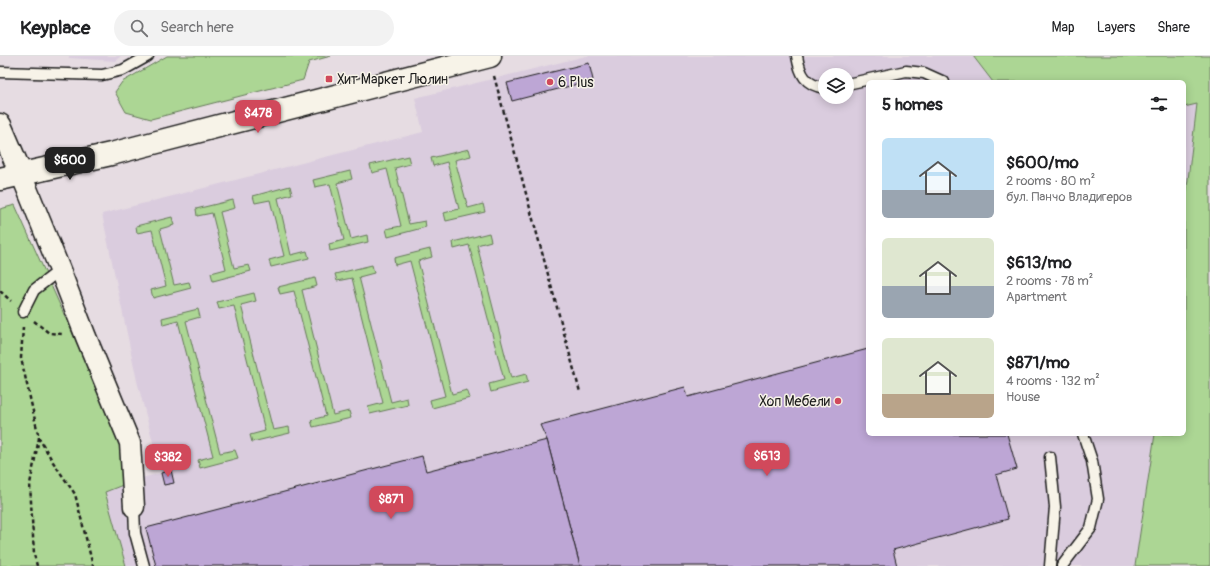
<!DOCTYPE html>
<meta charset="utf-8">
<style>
:root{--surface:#fff;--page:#f2f2f2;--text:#202124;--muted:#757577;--line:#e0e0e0;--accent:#d1495b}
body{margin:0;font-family:Pangolin,sans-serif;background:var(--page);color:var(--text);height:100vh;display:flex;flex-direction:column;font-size:15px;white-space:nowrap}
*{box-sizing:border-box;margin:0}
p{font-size:13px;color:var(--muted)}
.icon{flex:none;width:22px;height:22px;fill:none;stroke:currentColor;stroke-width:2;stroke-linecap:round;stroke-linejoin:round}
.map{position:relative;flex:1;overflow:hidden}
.drawer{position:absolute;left:866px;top:24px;width:320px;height:356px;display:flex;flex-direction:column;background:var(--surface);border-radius:6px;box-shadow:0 2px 10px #0003}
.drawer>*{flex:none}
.fabs{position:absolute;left:818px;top:12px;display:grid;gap:8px}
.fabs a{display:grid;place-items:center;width:36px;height:36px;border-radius:50%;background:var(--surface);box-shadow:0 2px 10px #0003;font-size:20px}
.price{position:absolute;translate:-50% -34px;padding:0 9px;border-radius:8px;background:var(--accent);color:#fff;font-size:13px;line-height:26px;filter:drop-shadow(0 1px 2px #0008)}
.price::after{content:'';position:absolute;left:50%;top:24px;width:12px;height:9px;margin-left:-6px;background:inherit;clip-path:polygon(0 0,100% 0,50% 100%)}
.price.active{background:#222;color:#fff}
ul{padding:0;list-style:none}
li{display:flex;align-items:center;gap:12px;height:100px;padding:0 16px}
li span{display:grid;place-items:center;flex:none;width:112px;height:80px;border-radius:6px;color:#555}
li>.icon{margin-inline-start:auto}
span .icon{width:48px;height:48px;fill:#fffc;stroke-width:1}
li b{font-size:17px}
h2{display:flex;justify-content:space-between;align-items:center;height:48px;padding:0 16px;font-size:17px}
header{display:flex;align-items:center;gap:24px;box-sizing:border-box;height:56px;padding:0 20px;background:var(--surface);border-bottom:1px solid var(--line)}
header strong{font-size:19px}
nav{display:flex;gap:22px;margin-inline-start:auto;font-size:14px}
.search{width:280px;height:36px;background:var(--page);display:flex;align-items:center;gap:10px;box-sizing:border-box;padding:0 14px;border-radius:22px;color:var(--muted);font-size:15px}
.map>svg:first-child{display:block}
</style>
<header>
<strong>Keyplace</strong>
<div class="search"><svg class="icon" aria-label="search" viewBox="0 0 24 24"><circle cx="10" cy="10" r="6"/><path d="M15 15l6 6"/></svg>Search here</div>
<nav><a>Map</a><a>Layers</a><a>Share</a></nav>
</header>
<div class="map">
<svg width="1210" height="510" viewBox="0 0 1210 510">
<rect width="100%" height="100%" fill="#e6dce2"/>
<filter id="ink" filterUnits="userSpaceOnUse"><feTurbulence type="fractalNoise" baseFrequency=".025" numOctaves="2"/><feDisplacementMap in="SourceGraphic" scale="8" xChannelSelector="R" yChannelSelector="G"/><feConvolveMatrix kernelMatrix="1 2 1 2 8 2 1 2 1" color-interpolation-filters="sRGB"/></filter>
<g filter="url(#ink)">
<g fill="#daccde" fill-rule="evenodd">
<path d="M69,0H121L115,5L69,2Z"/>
<path d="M586,0H973L993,26H868V378H1155L1135,510H126L105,436L138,423L161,417L137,325L102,158L423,76L415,42ZM825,19H847V41H825Z"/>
<path d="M1197,47L1184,157V51Z"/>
</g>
<g fill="#acd694" stroke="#647958">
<path d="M167,0H331L309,6L303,24L151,63L126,56L115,36L122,26Z"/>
<path d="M973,0H1210V510H1135L1155,378H1184V157L1197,48L1184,51V26H993Z"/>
<path d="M469,93L471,100L455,104L468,152L483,148L485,156L446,165L444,157L459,153L447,106L433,110L431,102Z"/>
<path d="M408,100L410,108L395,112L409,168L425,165L426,171L388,181L386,173L401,170L387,113L372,117L370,109Z"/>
<path d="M350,115L352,123L337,127L351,183L367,179L368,186L330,195L329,188L344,184L330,128L315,131L313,124Z"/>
<path d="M290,130L292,138L278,142L291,199L307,195L309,202L271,211L269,204L284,200L270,144L255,147L253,140Z"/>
<path d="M233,144L235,152L220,156L234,212L249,209L251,215L213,225L211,217L226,213L212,157L197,160L196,153Z"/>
<path d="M15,149L138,423L105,436L126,510H0V153Z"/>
<path d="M172,161L174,169L160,173L174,229L189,226L191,232L153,242L151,234L166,230L152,174L137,177L136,170Z"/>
<path d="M489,177L491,185L477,189L511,322L526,318L528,326L491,336L489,328L504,324L469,189L454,193L453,186Z"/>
<path d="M430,193L432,201L418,205L452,338L467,334L470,342L432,352L430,344L445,340L410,205L395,209L394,202Z"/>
<path d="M372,209L374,217L359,221L391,346L407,342L408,349L370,358L368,351L383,347L352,222L337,225L335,218Z"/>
<path d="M315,222L317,230L302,234L333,359L349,355L351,362L313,371L311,364L326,360L294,235L280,238L278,231Z"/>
<path d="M254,237L256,245L241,249L273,374L289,371L290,377L252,386L250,379L265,375L234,250L219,253L217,246Z"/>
<path d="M198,253L200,261L186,265L220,397L235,394L238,402L200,412L198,404L213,400L178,265L163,269L162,262Z"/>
</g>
<g fill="#bda6d5" stroke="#1c1c1c">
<path d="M589,7L593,24L512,45L507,27Z"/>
<path d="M868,293V378H1007L1017,413L996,419L1008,463L893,494L897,510H580L547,384L540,369L685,331L688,341Z"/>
<path d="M547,384L580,510H156L146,472L422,400L426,415Z"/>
<path d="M171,414L174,427L164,429L161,417Z"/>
</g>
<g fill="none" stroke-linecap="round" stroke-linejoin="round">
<defs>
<g id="service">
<path d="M797,0C800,18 805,29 825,32"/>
<path d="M0,16L102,19L123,14L148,0"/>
<path d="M847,28L906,15L924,17L944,26"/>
<path d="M23,256L34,234L60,214"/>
<path d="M134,451L135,477L144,510"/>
<path d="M1050,510L1055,451L1050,401"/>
<path d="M1062,510L1091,472L1098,443L1092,405L1083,378"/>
</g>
<path id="minor" d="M21,118L60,214L86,281L130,387L134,451"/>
<g id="tertiary">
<path d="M0,69L21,118"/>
<path d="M0,123L111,98L490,0"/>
</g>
</defs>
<use href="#service" stroke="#1c1c1c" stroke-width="13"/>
<use href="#minor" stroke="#1c1c1c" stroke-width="23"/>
<use href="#tertiary" stroke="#1c1c1c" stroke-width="25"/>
<g stroke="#1c1c1c" stroke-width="2.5" stroke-dasharray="4 3" stroke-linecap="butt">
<path d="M494,20L580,336"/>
<path d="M0,235L11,245"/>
<path d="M34,265L49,277L63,278"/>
<path d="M23,271L21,302L39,382L53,406L75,438L93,510"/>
<path d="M37,510L34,498L30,428L39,382"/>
</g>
<use href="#service" stroke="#f7f3e8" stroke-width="10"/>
<use href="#minor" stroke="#f7f3e8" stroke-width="20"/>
<use href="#tertiary" stroke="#f7f3e8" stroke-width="22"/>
</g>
</g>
<g fill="#d1495b" stroke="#f7f3e8" stroke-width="1.5">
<rect x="325" y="19" width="8" height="8" rx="2"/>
<circle cx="550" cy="26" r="4"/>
<circle cx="838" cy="345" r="4"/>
</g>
<g text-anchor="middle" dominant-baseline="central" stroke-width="3" stroke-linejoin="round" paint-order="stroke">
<g font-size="14" fill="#1c1c1c" stroke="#f7f3e8" text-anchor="start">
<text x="337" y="23">Хит Маркет Люлин</text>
<text x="558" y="26">6 Plus</text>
<text x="830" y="345" text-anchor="end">Хоп Мебели</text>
</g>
</g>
</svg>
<div class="fabs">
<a><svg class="icon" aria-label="layers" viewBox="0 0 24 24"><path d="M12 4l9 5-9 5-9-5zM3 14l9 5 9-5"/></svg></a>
</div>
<b class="price" style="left:258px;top:78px">$478</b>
<b class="price active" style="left:70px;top:125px">$600</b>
<b class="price" style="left:767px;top:421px">$613</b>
<b class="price" style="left:168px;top:422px">$382</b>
<b class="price" style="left:391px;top:464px">$871</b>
<section class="drawer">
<h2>5 homes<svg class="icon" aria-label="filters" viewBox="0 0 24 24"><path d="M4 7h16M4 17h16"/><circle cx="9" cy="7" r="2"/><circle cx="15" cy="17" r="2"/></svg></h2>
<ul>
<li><span style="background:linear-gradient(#bfe0f5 65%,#9aa5b1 0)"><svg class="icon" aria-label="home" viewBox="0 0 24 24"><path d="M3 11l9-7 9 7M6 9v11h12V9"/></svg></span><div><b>$600/mo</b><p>2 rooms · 80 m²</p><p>бул. Панчо Владигеров</p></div></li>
<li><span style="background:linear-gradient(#dfe7d0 60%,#9aa5b1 0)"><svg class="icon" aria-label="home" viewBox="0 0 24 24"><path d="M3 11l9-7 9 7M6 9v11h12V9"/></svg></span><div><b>$613/mo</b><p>2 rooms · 78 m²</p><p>Apartment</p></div></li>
<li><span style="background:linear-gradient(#dfe7d0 70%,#b9a48a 0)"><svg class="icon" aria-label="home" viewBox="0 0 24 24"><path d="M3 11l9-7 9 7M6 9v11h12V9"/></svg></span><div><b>$871/mo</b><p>4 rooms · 132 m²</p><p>House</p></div></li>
</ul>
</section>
</div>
